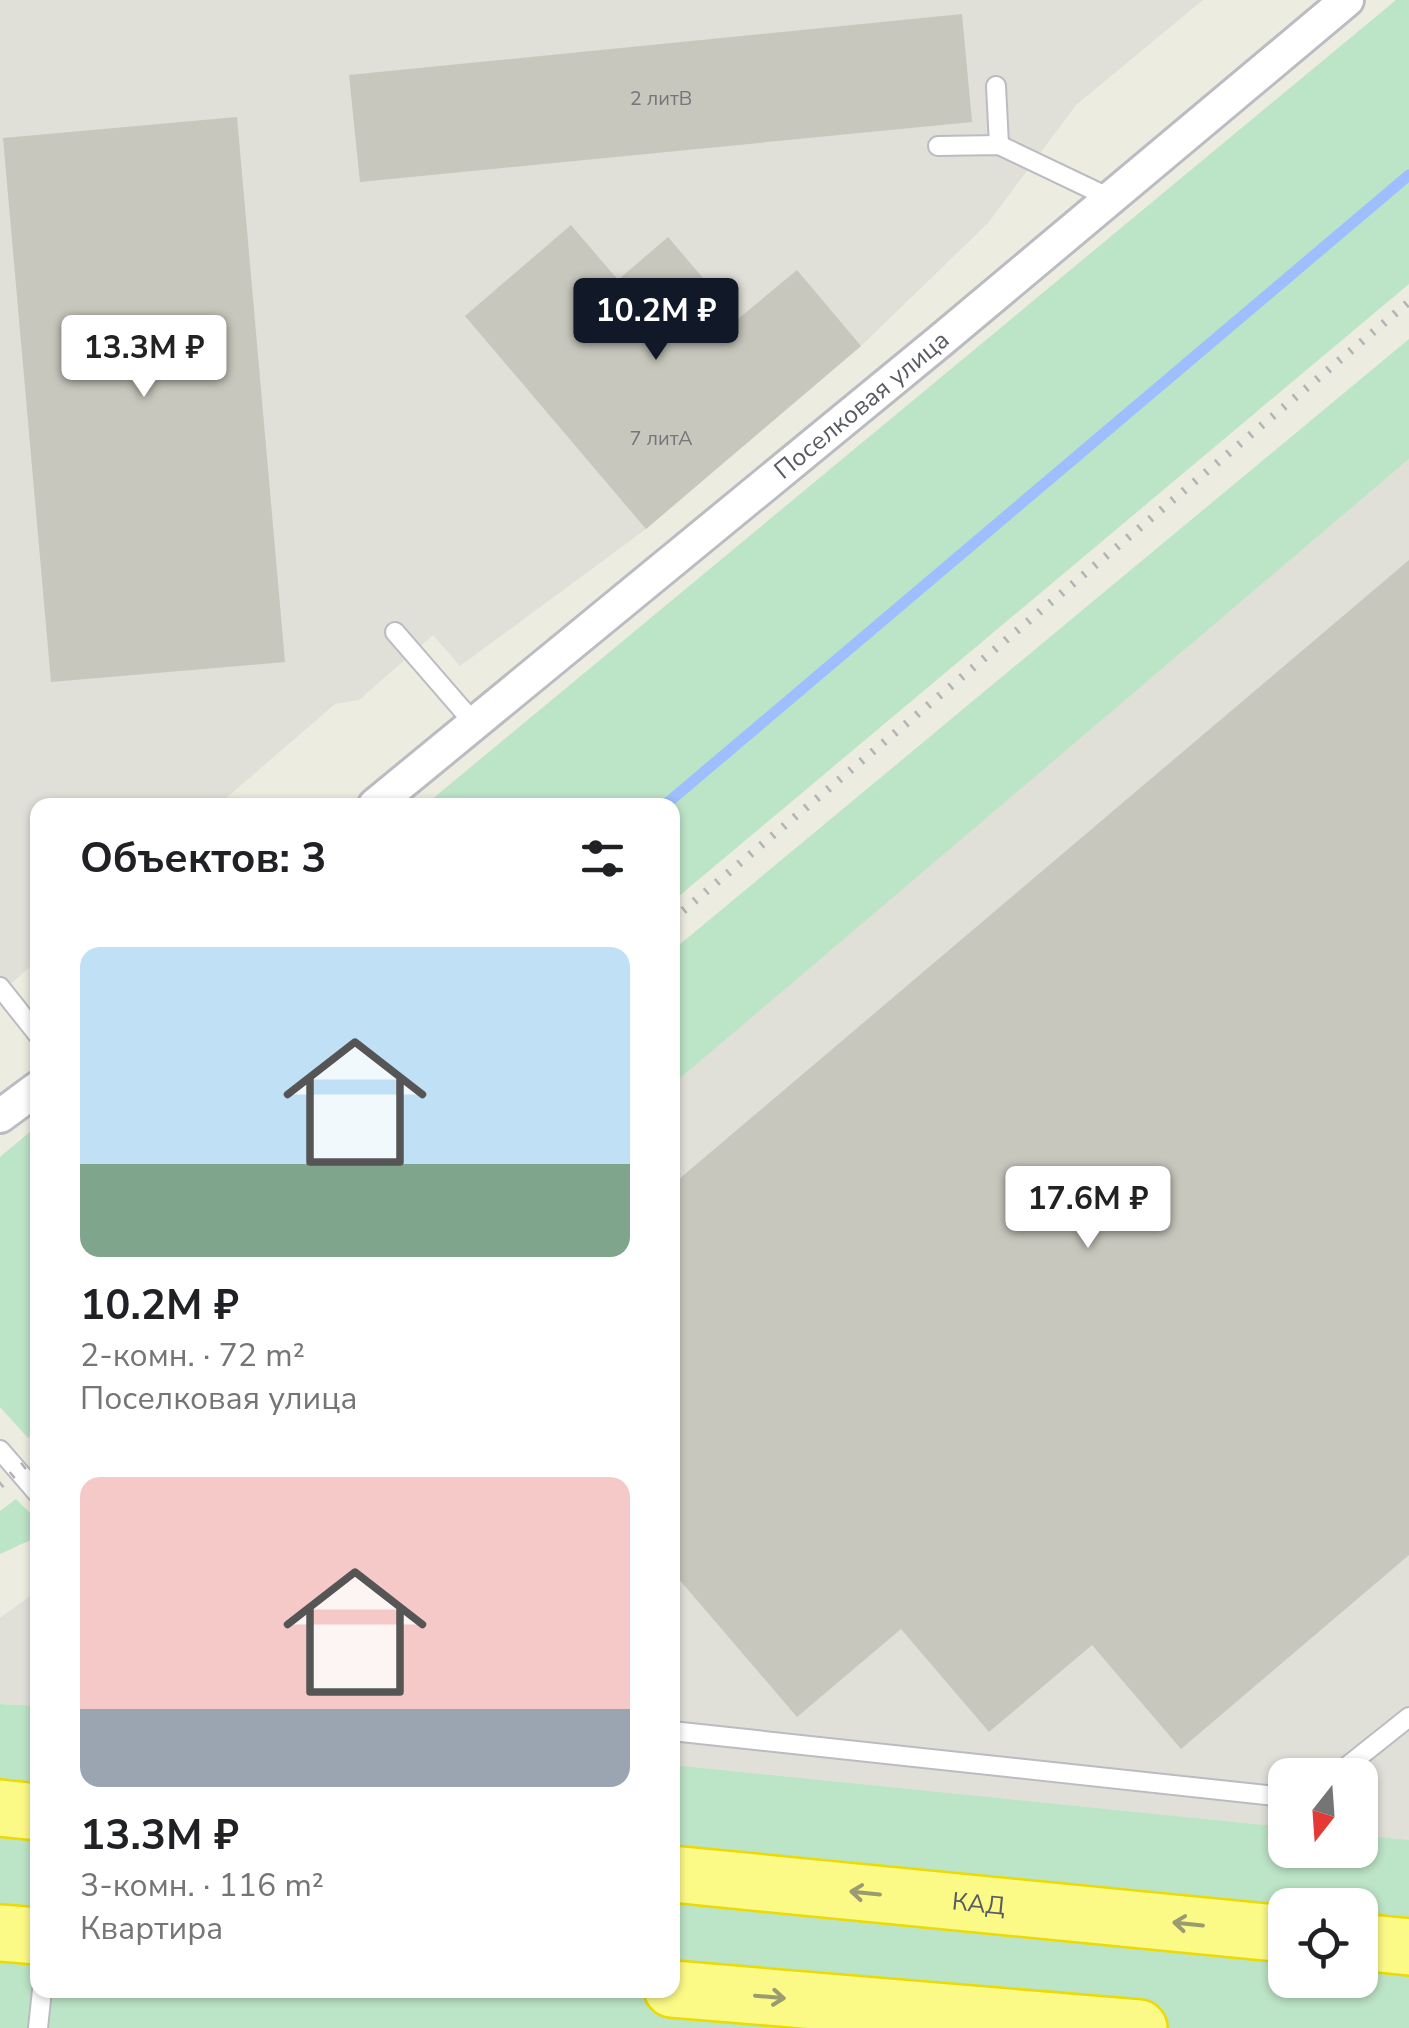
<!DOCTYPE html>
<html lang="ru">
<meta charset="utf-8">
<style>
:root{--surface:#fff;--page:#f2f2f2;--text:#202124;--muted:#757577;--accent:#111827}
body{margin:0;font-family:"Nunito Sans",sans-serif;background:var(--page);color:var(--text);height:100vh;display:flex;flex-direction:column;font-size:38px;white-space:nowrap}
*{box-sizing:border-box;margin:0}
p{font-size:32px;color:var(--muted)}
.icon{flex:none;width:55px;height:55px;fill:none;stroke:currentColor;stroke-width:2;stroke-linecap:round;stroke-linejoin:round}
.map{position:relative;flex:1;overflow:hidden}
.panel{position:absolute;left:30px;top:798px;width:650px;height:1200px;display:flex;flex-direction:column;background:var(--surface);border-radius:20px;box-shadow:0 2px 8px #0004}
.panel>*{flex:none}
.needle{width:65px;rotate:197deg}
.fabs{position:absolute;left:1268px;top:1758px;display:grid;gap:20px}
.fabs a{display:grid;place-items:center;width:110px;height:110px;border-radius:20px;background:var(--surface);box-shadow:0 2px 8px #0004;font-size:50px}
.price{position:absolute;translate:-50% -85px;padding:0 22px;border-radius:10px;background:#fff;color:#222;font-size:32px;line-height:65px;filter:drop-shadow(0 2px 5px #0008)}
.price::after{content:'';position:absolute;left:50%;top:60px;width:30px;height:22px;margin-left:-15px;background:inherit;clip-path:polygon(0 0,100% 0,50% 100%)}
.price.active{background:var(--accent);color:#fff}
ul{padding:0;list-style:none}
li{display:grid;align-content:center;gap:20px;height:530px;padding:0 50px}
li span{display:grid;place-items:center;height:310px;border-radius:20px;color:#555}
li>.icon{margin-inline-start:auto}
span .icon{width:180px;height:180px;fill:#fffc;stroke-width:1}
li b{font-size:42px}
h2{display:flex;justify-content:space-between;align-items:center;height:120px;padding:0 50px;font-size:42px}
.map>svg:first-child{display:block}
</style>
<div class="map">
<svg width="1409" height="2028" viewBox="0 0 1409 2028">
<rect width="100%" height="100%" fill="#ecece0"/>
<g fill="#e0dfd8">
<path d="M0,0H1203L1076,105L988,223L861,346L646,529L460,666L433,635L359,700L335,704L218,805H38L37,961L0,993Z"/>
<path d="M1409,459V1840L1360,1835V1775H1285V1827L673,1765L672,1084Z"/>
<path d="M37,1591V1706L0,1704V1618Z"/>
</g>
<g fill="#bce4c6" fill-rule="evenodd">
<path d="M1396,0H1409V284L673,901L672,805H425Z"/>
<path d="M1409,339V459L673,1084V950Z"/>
<path d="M37,1126L38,1430L28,1438L0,1407V1157Z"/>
<path d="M16,1499L37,1520V1537L0,1554V1511Z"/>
<path d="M0,1704L37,1706L38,1990H672L673,1765L1285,1827V1850H1360V1835L1409,1840V2028H0ZM1285,1905H1360V1980H1285Z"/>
</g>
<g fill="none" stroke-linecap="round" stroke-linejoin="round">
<path stroke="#9ebeff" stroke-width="11" d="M665,805L1409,175"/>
</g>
<g fill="#c7c7bd">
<path d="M962,14L972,122L360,182L349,75Z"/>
<path d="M237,117L285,662L51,682L3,138Z"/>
<path d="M571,225L618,280L668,237L738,319L797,270L861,346L646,529L465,316Z"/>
<path d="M1409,560V1555L1181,1749L1092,1645L989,1732L901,1629L797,1717L672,1571V1185Z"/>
</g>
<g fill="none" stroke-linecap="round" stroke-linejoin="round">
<defs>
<g id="service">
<path d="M996,86L999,145"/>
<path d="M938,146L999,145L1110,198"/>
<path d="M395,632L473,722"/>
<path d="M0,987L38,1035"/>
<path d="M0,1450L38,1494"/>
<path d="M672,1731L1285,1797"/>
<path d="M1336,1775L1409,1717"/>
<path d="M38,2028L42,1990"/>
</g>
<g id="minor">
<path id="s1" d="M375,805L940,341L1347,0"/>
<path d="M0,1116L38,1088"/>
</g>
<g id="motorway">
<path d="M0,1808L38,1812"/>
<path id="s2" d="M672,1874L1285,1934"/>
<path d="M0,1933L38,1936"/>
<path d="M1360,1942L1409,1947"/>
<path d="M672,1989L1139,2028"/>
</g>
</defs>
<use href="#service" stroke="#bbbcc2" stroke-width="22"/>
<use href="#minor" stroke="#bbbcc2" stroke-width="38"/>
<use href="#motorway" stroke="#ecda01" stroke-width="60"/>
<use href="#service" stroke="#fff" stroke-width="18"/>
<use href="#minor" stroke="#fff" stroke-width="32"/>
<use href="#motorway" stroke="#fcfa87" stroke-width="55"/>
<g stroke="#b4b4b5" stroke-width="8" stroke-dasharray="2.5 12" stroke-linecap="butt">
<path d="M672,920L1409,302"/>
<path d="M0,1485L38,1454"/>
</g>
</g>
<defs><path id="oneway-shaft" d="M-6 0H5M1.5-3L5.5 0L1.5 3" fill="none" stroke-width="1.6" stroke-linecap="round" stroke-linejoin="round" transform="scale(2.5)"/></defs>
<g stroke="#9a9b71">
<use href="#oneway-shaft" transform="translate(865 1893) rotate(-174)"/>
<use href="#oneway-shaft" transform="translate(1188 1924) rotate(-174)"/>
<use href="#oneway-shaft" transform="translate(770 1997) rotate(5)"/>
</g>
<g text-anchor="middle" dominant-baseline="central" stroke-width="10" stroke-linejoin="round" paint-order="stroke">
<g font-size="20" fill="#747679">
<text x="661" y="98">2 литВ</text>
<text x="661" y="438">7 литА</text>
</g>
<g font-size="25" fill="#595b62" stroke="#fff">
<text stroke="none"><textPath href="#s1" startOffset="630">Поселковая улица</textPath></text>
<text stroke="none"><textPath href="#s2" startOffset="308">КАД</textPath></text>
</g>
</g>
</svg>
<div class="fabs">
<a><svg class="needle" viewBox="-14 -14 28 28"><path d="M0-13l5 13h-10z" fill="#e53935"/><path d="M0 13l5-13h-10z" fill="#757577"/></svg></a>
<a><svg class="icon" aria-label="locate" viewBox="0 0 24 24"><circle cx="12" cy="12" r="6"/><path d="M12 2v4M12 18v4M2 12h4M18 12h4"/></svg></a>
</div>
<b class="price active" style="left:656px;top:363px">10.2M ₽</b>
<b class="price" style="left:144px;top:400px">13.3M ₽</b>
<b class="price" style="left:1088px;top:1251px">17.6M ₽</b>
<section class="panel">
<h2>Объектов: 3<svg class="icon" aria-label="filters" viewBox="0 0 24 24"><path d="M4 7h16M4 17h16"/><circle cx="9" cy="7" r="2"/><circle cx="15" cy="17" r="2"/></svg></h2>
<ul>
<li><span style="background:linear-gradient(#bfe0f5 70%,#7fa58c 0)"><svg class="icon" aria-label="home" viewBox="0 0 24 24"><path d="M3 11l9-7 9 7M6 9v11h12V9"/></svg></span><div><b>10.2M ₽</b><p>2-комн. · 72 m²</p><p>Поселковая улица</p></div></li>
<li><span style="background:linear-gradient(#f6c9c9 75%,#9aa5b1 0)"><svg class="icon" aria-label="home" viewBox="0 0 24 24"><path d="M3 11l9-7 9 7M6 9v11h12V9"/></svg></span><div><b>13.3M ₽</b><p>3-комн. · 116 m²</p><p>Квартира</p></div></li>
</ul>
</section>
</div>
